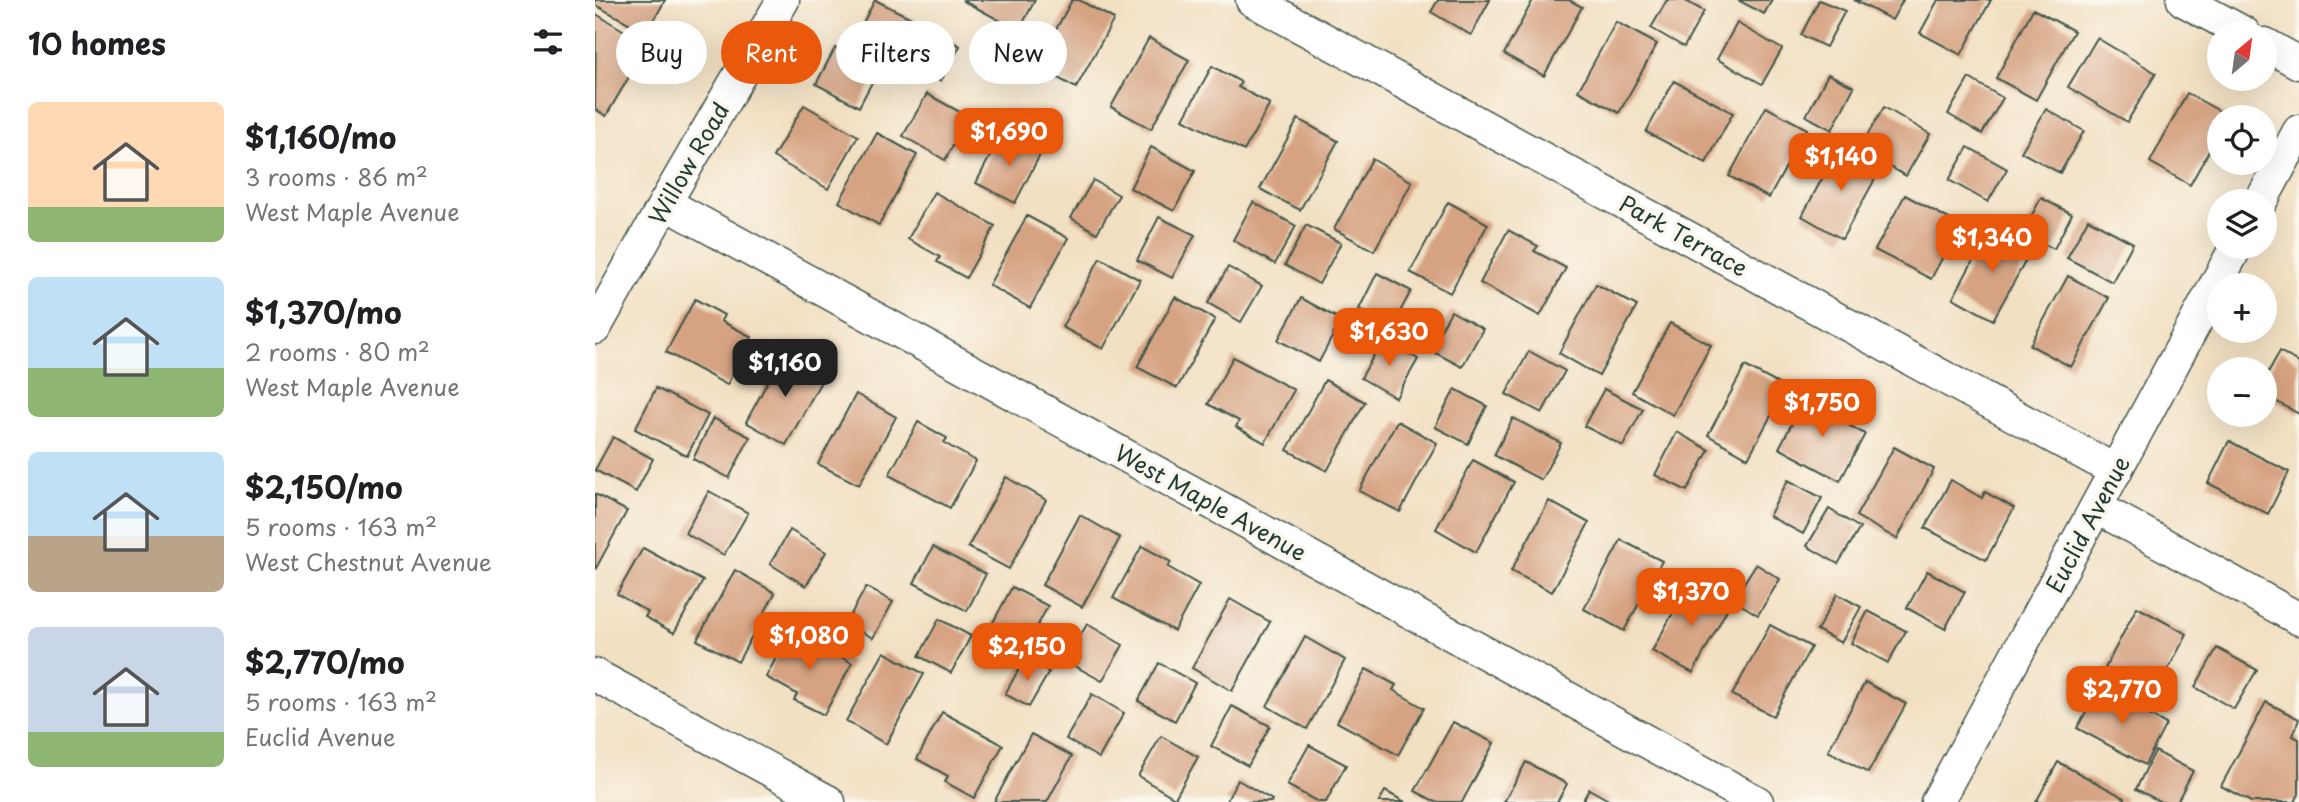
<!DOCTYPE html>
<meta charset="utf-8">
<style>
:root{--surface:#fff;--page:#f2f2f2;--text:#202124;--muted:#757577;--accent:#ea580c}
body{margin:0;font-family:"Playpen Sans",sans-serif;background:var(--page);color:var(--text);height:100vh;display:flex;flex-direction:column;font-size:26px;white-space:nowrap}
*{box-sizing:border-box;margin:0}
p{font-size:23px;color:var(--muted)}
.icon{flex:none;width:38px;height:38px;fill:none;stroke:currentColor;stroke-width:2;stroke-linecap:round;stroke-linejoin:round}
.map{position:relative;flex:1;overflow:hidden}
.details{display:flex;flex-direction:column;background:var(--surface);width:595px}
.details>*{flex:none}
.guide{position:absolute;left:21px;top:21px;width:665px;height:63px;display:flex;gap:14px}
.needle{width:46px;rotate:29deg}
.fabs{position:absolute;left:1612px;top:21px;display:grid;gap:14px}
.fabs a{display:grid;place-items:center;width:70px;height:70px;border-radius:50%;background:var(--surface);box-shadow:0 7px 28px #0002;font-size:35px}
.price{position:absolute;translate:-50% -60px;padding:0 16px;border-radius:14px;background:var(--accent);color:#fff;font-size:23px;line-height:46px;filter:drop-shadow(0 2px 4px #0008)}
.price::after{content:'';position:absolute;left:50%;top:42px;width:21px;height:16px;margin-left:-10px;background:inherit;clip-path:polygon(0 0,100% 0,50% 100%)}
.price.selected{background:#222;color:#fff}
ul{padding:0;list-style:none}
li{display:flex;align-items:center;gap:21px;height:175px;padding:0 28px}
li span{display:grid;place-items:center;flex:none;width:196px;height:140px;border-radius:10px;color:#555}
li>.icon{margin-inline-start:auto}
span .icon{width:84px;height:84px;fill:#fffc;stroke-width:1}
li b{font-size:30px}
h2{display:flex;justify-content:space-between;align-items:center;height:84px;padding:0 28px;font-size:30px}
.chip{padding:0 24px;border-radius:32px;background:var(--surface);box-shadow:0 7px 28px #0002;font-size:24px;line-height:63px}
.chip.selected{background:var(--accent);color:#fff}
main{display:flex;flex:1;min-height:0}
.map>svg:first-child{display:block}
</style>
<main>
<section class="details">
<h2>10 homes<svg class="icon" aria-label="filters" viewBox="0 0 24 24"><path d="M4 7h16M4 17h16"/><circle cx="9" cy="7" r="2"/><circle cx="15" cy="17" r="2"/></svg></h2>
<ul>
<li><span style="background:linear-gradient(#ffd9b3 75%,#8fb573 0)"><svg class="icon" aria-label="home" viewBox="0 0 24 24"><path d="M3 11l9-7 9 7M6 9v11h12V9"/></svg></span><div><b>$1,160/mo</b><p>3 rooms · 86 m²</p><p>West Maple Avenue</p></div></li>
<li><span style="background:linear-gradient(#bfe0f5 65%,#8fb573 0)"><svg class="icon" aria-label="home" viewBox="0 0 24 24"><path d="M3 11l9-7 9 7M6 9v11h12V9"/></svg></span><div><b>$1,370/mo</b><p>2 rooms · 80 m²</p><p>West Maple Avenue</p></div></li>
<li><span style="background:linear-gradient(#bfe0f5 60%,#b9a48a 0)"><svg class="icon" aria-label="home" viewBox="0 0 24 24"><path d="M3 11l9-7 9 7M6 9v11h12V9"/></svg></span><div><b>$2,150/mo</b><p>5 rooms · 163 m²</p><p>West Chestnut Avenue</p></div></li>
<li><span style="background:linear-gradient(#c9d6e8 75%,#8fb573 0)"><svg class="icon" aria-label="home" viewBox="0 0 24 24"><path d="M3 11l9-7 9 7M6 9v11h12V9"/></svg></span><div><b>$2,770/mo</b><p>5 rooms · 163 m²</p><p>Euclid Avenue</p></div></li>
</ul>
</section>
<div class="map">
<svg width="1704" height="802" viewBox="0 0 1704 802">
<rect width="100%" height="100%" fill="#fbf7ec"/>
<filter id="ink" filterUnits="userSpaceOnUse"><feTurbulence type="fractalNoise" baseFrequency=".0143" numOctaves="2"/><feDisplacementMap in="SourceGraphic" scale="14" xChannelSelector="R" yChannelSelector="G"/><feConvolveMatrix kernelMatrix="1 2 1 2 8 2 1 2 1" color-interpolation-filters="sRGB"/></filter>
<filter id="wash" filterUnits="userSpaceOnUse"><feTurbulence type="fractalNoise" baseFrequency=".00686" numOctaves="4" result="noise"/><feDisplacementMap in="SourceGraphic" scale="28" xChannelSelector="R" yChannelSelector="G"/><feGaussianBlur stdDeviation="1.57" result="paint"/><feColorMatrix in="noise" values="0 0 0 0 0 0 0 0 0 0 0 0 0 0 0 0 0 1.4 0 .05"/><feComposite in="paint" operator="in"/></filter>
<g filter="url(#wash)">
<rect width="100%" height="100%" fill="#f2e0c3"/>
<g id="blocks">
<g fill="#d6a382">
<path d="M0,0H70L52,33L0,5Z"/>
<path d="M280,0L320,20L301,56L261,36Z"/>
<path d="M367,0H440L424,31Z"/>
<path d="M477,0H484L519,19L481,88L441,66Z"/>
<path d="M843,0H895L876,35L836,12Z"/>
<path d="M938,0H974L987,7L949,76L909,54Z"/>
<path d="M1072,0H1089L1109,11L1089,47L1056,28Z"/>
<path d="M1143,0H1177L1169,14Z"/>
<path d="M1224,0L1250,11L1231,47L1206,35Z"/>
<path d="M1259,0H1308L1297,20Z"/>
<path d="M1343,0H1396L1366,55L1325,33Z"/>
<path d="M1438,9L1479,31L1441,100L1401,78Z"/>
<path d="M1,14L48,42L33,66L38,70L11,116L0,109Z"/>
<path d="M1021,22L1062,44L1024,113L983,91Z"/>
<path d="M1142,23L1187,49L1167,84L1122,59Z"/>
<path d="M333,29L365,46L346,81L314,64Z"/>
<path d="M554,38L594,60L556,129L516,107Z"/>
<path d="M1502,38L1561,73L1532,122L1473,87Z"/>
<path d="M240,48L283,71L264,107L221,84Z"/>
<path d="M617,66L646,82L643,87L675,104L649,151L588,119Z"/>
<path d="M1233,74L1259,87L1237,130L1211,116Z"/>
<path d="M1374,78L1408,98L1387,134L1353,114Z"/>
<path d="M1079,81L1138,113L1111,163L1051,132Z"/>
<path d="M1592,93L1635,117H1624V133L1595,185L1555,162Z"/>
<path d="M332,94L374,117L350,160L308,136Z"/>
<path d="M209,105L263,136L233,189L178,157Z"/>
<path d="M1171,107L1212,129L1174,198L1134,176Z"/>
<path d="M1289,107L1335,134L1311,176L1264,149Z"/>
<path d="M1451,109L1489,131L1465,173L1426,152Z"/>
<path d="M703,119L743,141L705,210L665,189Z"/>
<path d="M282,133L322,155L284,225L244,202Z"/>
<path d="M407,133L446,153L420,203L381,183Z"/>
<path d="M556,147L600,171L579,211L535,188Z"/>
<path d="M1244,147L1285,170L1247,239L1207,216Z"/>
<path d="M1373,147L1412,169L1393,202L1354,180Z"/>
<path d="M777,159L817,182L779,251L739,229Z"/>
<path d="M498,180L524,195L502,233L476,218Z"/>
<path d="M339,192L400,226L371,278L342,262L345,257L313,239Z"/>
<path d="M1310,195L1365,225L1336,279L1280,250Z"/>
<path d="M1446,198L1477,214L1459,249L1427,233Z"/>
<path d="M658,202L701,226L680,264L638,240Z"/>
<path d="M853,202L893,224L855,293L815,272Z"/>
<path d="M432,216L473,238L435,308L394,285Z"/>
<path d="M564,217L600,235L577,278L542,260Z"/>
<path d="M1493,219L1538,243L1517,282L1472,258Z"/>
<path d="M711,225L746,243L724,284L690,265Z"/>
<path d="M1395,229L1436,251L1398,320L1358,298Z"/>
<path d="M913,230L943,246L939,251L971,268L945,316L885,283Z"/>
<path d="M505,258L545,280L508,349L467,327Z"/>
<path d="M633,267L667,286L646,322L613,303Z"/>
<path d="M782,273L816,291L797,327L764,309Z"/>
<path d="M1473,276L1514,298L1476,367L1435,345Z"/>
<path d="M1001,284L1042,306L1004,376L964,353Z"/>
<path d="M580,297L620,319L582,388L542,367Z"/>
<path d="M706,298L746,320L724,362L683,340Z"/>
<path d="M100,299L129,315L126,321L157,337L132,385L71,352Z"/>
<path d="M856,311L888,329L867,367L835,350Z"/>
<path d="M1075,323L1116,345L1078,415L1037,392Z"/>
<path d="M788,339L823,359L801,398L766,378Z"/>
<path d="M934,351L970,371L947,413L911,394Z"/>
<path d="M1685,351L1704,363V414L1670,395V378Z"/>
<path d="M188,353L229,376L191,445L151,422Z"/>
<path d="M638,357L699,390L670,443L641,427L644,421L613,404Z"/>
<path d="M1150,366L1191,388L1153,458L1113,435Z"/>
<path d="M730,380L770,402L732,471L692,450Z"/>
<path d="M61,388L113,415L92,456L40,429Z"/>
<path d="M860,389L892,406L873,444L840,427Z"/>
<path d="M1009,389L1048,409L1028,446L989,426Z"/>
<path d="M261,394L301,417L264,485L223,464Z"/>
<path d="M1212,395L1242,411L1239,417L1270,434L1245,481L1184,448Z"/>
<path d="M118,418L155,437L134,478L98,459Z"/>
<path d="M918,418L966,443L946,480L899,455Z"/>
<path d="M802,421L842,443L805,512L764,491Z"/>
<path d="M323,422L352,438L349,443L381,461L355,508L294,475Z"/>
<path d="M1082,432L1114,450L1092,491L1060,475Z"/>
<path d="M18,437L58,459L41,492L0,470Z"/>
<path d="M1634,441L1694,472L1673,514L1613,483Z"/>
<path d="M1299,447L1339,469L1302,539L1261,516Z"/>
<path d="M878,460L919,482L881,552L841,529Z"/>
<path d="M411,477L451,500L414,569L373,547Z"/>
<path d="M1193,480L1227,498L1208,534L1174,516Z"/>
<path d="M1356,480L1387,498L1390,492L1419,508L1391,560L1330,528Z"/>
<path d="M114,491L153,513L129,555L90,533Z"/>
<path d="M0,494L32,511L0,570Z"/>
<path d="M954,501L994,523L957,592L916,571Z"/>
<path d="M1234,509L1265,528L1243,564L1212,546Z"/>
<path d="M485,515L525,538L487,607L447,585Z"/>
<path d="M195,530L231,552L211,586L175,564Z"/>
<path d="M1026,540L1067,561L1029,631L989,609Z"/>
<path d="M547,546L576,562L573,567L604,585L579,631L518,598Z"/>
<path d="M338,547L391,574L372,611L319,583Z"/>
<path d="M48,548L108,581L79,633L50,617L53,612L22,594Z"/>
<path d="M1161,564L1185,579L1163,615L1138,600Z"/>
<path d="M140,570L180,593L143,662L102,640Z"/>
<path d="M1332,571L1370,592L1350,629L1312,608Z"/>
<path d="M1095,582L1135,604L1098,673L1057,651Z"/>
<path d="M271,587L298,602L278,638L251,623Z"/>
<path d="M417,587L453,606L432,645L396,626Z"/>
<path d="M1242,594L1266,607L1246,643L1222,630Z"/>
<path d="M635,599L675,622L637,691L597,668Z"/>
<path d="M1542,607L1592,634L1560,694L1510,668Z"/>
<path d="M1273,611L1311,631L1293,663L1256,643Z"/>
<path d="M344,619L376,636L356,673L324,656Z"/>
<path d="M492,624L528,645L507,681L471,661Z"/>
<path d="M1175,625L1216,647L1178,716L1137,695Z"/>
<path d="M196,629L257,663L229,715L199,700L202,694L171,677Z"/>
<path d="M710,637L750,660L712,729L672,706Z"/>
<path d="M1622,648L1662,670L1639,709L1600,687Z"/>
<path d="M289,652L329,674L291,744L251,721Z"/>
<path d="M430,658L454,672L434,707L410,694Z"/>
<path d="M564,663L600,683L580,721L543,701Z"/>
<path d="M771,669L801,685L798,690L829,708L803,755L742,722Z"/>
<path d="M1270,682L1311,704L1273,773L1233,751Z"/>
<path d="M1504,688L1571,724L1550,765L1482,728Z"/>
<path d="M497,694L529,713L504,758L471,739Z"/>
<path d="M1671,702L1704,719L1698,736L1704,739V794L1700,802H1656L1626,786Z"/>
<path d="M637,706L675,726L653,766L616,746Z"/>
<path d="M347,712L408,745L379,798L350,782L353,776L322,759Z"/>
<path d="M858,722L899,743L867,802H841L820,791Z"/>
<path d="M436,734L477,756L452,802H399Z"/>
<path d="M566,736L603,757L580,798L543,776Z"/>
<path d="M714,745L751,765L731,802H723L692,785Z"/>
<path d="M1560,751L1598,771L1582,802H1566L1541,789Z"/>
<path d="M931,762L972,784L962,802H909Z"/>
<path d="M1463,762L1530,798V802H1441Z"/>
<path d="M643,780L677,800L676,802H631Z"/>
<path d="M994,789L1017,802H987Z"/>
<path d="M790,791L810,802H784Z"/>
</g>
</g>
</g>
<g filter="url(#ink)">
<use href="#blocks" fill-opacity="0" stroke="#3f5549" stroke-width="2"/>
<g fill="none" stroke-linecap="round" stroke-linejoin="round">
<defs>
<g id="minor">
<path d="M657,0L1521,471"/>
<path d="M1588,0L1649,33"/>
<path d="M1670,44L1704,63"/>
<path d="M1666,201L1704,131"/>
<path d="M70,203L1162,802"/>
<path d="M0,328L70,203L188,0"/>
<path d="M1501,507L1704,619"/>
<path d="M0,675L234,802"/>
<path d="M1342,802L1641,247"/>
</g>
</defs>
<use href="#minor" stroke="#3f5549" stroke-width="35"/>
<use href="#minor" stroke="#fff" stroke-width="32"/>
</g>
</g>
<g text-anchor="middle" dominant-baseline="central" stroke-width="7" stroke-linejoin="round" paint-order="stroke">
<g font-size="23" fill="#1f3d34" stroke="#fbf7ec">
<text transform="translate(93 163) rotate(-60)">Willow Road</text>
<text transform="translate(1089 235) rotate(29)">Park Terrace</text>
<text transform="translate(616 502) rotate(29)">West Maple Avenue</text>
<text transform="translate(1492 524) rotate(-62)">Euclid Avenue</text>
</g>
</g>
</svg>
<div class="fabs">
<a><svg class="needle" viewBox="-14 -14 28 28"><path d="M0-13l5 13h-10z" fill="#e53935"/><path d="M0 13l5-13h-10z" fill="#757577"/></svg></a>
<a><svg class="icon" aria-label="locate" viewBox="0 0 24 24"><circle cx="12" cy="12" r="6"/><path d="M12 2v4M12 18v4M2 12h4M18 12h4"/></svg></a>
<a><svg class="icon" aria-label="layers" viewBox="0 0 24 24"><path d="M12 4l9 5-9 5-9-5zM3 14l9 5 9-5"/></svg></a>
<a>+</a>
<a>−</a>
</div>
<b class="price" style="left:414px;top:168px">$1,690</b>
<b class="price" style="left:1246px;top:193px">$1,140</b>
<b class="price" style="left:1397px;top:274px">$1,340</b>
<b class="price" style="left:794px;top:368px">$1,630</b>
<b class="price selected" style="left:190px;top:399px">$1,160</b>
<b class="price" style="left:1227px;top:439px">$1,750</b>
<b class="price" style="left:1096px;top:628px">$1,370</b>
<b class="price" style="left:214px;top:672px">$1,080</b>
<b class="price" style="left:432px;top:683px">$2,150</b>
<b class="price" style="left:1527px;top:726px">$2,770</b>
<div class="guide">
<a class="chip">Buy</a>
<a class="chip selected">Rent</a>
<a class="chip">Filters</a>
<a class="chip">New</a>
</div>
</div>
</main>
